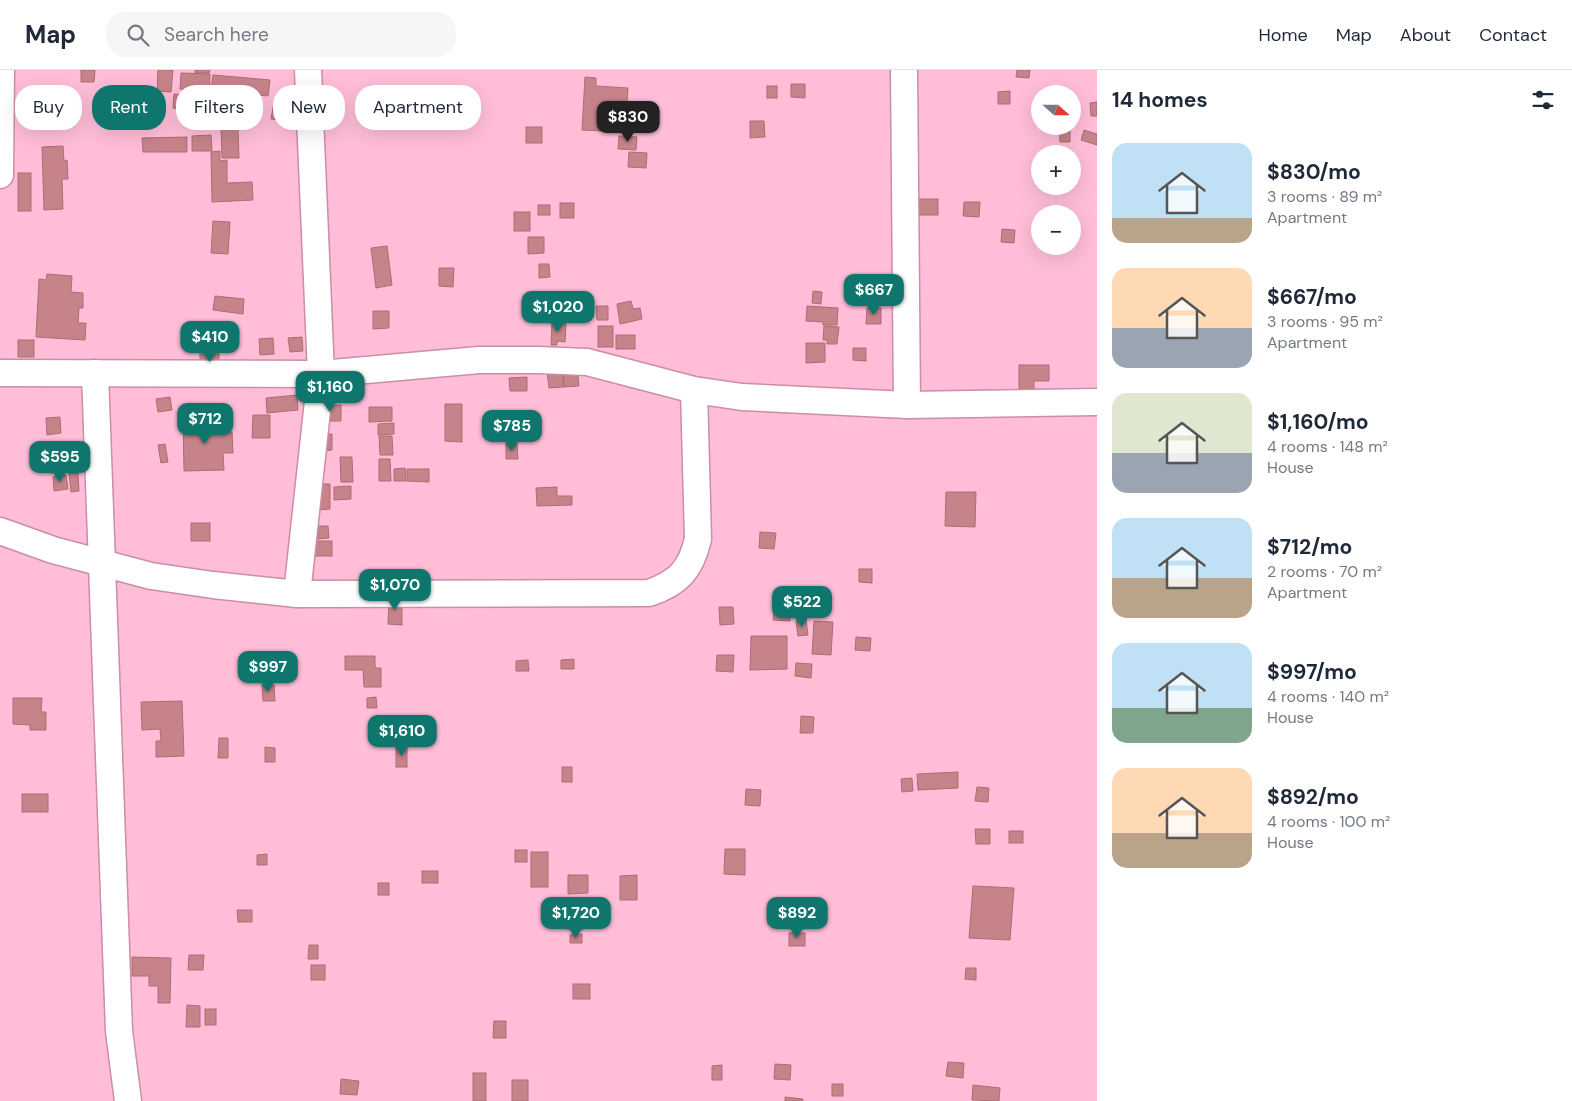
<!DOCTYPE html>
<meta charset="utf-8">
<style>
:root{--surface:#fff;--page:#f6f6f7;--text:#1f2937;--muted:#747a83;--line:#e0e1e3;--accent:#0f766e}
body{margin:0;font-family:"DM Sans",sans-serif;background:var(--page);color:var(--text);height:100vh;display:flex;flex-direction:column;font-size:19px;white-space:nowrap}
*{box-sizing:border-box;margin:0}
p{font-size:16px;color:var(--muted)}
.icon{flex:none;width:28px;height:28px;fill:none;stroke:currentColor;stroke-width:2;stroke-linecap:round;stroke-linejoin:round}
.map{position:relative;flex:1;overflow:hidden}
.details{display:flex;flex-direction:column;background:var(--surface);width:475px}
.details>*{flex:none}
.guide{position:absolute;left:15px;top:15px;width:475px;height:45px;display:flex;gap:10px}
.needle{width:32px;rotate:111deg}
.controls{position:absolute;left:1031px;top:15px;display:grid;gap:10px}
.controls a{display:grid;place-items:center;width:50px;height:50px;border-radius:50%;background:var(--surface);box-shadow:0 5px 20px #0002;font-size:25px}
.price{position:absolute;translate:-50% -42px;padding:0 11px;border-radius:10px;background:var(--accent);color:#fff;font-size:16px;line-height:32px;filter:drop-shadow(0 1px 2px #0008)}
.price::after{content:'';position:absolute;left:50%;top:30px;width:15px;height:11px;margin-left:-8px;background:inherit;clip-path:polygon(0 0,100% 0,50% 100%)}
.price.on{background:#222;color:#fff}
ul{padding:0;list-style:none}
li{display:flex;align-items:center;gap:15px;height:125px;padding:0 15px}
li span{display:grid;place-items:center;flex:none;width:140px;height:100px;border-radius:15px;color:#555}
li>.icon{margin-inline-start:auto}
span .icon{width:60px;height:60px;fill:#fffc;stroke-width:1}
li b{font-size:21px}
h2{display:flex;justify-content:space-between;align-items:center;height:60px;padding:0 15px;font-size:21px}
.pill{padding:0 18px;border-radius:20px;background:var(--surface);box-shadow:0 5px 20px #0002;font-size:18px;line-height:45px}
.pill.on{background:var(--accent);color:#fff}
header{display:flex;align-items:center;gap:30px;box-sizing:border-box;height:70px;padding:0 25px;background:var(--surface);border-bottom:1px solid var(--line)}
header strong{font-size:24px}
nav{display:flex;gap:28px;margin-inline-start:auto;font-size:18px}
.search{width:350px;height:45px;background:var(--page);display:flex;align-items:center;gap:12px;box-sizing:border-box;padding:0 18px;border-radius:20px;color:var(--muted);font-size:19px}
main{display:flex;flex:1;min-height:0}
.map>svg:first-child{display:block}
</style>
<header>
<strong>Map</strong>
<div class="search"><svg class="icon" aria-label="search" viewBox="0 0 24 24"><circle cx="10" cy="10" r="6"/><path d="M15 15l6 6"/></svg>Search here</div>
<nav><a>Home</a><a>Map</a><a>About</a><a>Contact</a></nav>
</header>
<main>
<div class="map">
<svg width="1097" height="1031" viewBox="0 0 1097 1031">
<rect width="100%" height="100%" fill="#ffbdd8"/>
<g fill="#c6838a" stroke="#ad6c74">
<path d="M81,0H95L94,12H81Z"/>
<path d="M158,0H173L171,22L157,21Z"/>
<path d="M195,0H210L209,3H195Z"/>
<path d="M1017,0H1030L1029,8L1016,7Z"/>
<path d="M181,3L210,4L209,39H195V20L180,19Z"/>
<path d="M213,5L270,10L268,26L211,20Z"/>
<path d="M585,7L596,8V16L628,18L625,62L582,60Z"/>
<path d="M791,14H805V28L791,27Z"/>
<rect x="767" y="16" width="10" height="12"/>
<path d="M1010,21V34H998V22Z"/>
<path d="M174,24L187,25L186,40L173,38Z"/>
<path d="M274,32L290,35L287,51L271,49Z"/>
<path d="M1097,32V46H1091L1090,33Z"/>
<path d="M141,37L154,38L153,51L140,50Z"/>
<rect x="195" y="43" width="14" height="15"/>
<path d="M750,51H764L765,67L750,68Z"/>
<path d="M1059,56H1070V72H1060Z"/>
<path d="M238,57L239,88H222L221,58Z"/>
<rect x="526" y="57" width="16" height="16"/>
<path d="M1084,60L1097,64V75L1081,70Z"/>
<path d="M211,65L212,81H192V66Z"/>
<path d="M619,66L637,67L636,80L618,79Z"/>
<path d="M187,67V82H143L142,68Z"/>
<path d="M63,76L64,91L67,90L68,109H62L63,139L44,140L42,77Z"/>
<path d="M220,81V91L227,90V113L252,112L253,130L212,132L211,82Z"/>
<path d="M629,82L647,83L646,98L628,97Z"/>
<rect x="18" y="103" width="13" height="38"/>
<rect x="919" y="129" width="19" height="16"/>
<path d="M964,132H980L979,147L963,146Z"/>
<rect x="560" y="133" width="14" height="15"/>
<rect x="538" y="135" width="12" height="10"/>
<rect x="514" y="142" width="16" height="19"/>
<path d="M213,151L230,152L228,184L211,183Z"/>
<path d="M1002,159L1015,160L1014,173L1001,172Z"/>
<path d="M528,167H544V183L528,184Z"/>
<path d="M387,176L392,215L376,218L371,178Z"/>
<path d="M539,194H549L550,207L539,208Z"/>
<path d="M439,198H454L453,217L439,216Z"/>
<path d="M47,204L72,206L71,222L83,223V238H79L78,253H86L85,270L36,267L39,209L46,210Z"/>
<path d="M813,221L822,222L821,234L812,233Z"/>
<path d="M215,226L244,229L243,244L213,240Z"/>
<path d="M631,231L633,239L640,238L642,249L620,254L617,234Z"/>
<path d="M563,236H578V250L563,251Z"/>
<path d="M596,236H608V250H597Z"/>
<path d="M807,236L838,238L837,255H823V252L806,251Z"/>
<path d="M867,238H881V254H866Z"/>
<path d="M373,241H389V258L373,259Z"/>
<path d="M552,253L566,254L565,272L557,271V275H551Z"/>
<rect x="598" y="256" width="15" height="21"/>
<path d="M824,256L839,257L837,274H827V270H823Z"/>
<rect x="616" y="265" width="19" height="14"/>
<path d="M302,267L303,281L290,282L288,268Z"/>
<path d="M273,268L274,284L260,285L259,269Z"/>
<rect x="18" y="270" width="16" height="17"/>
<path d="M806,273H825V292L806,293Z"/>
<path d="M853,278H866V291L853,290Z"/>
<rect x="200" y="284" width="19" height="18"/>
<path d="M1019,295H1049V311H1034V320L1019,319Z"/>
<path d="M577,298L579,316L564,317L563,300Z"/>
<path d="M562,300L564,317L549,318L547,301Z"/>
<path d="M527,307V321H510L509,308Z"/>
<path d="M297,325L298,340L267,343L266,328Z"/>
<path d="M170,327L172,340L158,342L156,329Z"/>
<path d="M445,334H462V372L445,371Z"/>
<path d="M341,335V351H318V336Z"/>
<path d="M369,337H392V351L369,352Z"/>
<path d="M253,345H270V368H252Z"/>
<path d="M60,347L61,363L47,365L46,348Z"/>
<path d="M527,348H540V364H528Z"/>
<path d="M221,349V362H232L233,383H223L224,400L184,401L183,350Z"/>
<path d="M519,352V370H506L505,353Z"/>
<path d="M394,353V364L378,365V354Z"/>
<path d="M332,364V380L320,381V365Z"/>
<path d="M379,366H392L393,385H380Z"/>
<path d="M165,374L168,392L161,393L158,375Z"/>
<path d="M506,374H517L518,389H506Z"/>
<path d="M340,387H352L353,412H341Z"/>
<path d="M379,389H390L391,411H379Z"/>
<path d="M405,398L406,411H394V399Z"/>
<path d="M407,399H429V412L407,411Z"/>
<path d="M69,403H78L79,421L71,422Z"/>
<path d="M66,405L68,419L54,421L53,407Z"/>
<path d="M317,414H330V439L318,440Z"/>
<path d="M351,416V429L334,430V417Z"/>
<path d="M557,417V426H572V435L537,436L536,418Z"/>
<path d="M946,422H976L975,457L945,456Z"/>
<rect x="191" y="453" width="19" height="18"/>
<path d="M318,456H328L329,468L318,469Z"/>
<path d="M760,462L776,463L774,479L759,478Z"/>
<rect x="315" y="471" width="17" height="15"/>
<path d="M859,499H872V513L859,512Z"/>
<path d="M389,527H402V555L388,554Z"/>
<path d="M775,532L791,533L790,551L773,550Z"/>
<path d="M719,537H733L734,554L720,555Z"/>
<path d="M806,550L808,565L798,566L796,551Z"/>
<path d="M814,551L833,552L831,585L812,584Z"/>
<path d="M751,566H787V599L750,600Z"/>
<path d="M856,567L871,568L870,581L855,580Z"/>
<path d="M717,585H734L733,602L716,601Z"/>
<path d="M345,586H375V598H381V617H364L363,600H345Z"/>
<path d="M574,589V599H561V590Z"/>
<path d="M528,590L529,601H516V591Z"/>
<path d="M796,593L812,594L811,608L795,606Z"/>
<path d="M262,615H274L275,631H263Z"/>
<path d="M376,627L377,638H367V628Z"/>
<path d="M13,628H42L41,642H46V660H30V655L13,654Z"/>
<path d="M182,631L184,686L156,687V671H161L160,659L142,660L141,632Z"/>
<path d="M801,646L814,647L813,663H800Z"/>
<path d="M219,668H228V688H218Z"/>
<path d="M265,677L275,678V692H265Z"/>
<rect x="396" y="677" width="11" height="20"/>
<rect x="562" y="697" width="10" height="15"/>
<path d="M958,702V718L918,720L917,704Z"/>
<path d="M912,708L913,721L902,722L901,709Z"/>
<path d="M977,717L989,718L988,732L975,731Z"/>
<path d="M746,719L761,720L760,736L745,735Z"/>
<rect x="22" y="724" width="26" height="18"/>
<path d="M975,759H990V774H976Z"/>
<rect x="1009" y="761" width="14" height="12"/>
<path d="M725,779H745V805L724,804Z"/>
<rect x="515" y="780" width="12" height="12"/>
<rect x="531" y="782" width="17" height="35"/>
<path d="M267,784V795H257V785Z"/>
<rect x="422" y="801" width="16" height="12"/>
<path d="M568,805H588V823L568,824Z"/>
<path d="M637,805V830H620V806Z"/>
<rect x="378" y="813" width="11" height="12"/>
<path d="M973,816L1014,818L1010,870L969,868Z"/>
<path d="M237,840H252V852H238Z"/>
<rect x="567" y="847" width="16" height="12"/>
<rect x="789" y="863" width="16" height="13"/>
<path d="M582,864V873H570V865Z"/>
<path d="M309,875H318V889H308Z"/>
<path d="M189,885H204L203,900H188Z"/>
<path d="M132,887L171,888L170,933H158V916H149V906H132Z"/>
<rect x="311" y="895" width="14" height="15"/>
<path d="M966,898H976V910L965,909Z"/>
<rect x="573" y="914" width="17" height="15"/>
<path d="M187,935L200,936V957H186Z"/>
<rect x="205" y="939" width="11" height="16"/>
<path d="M494,951H506V968H493Z"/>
<path d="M948,992L964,993L963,1008L946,1006Z"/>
<path d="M775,994L791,995L790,1010L774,1009Z"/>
<path d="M722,995V1010H712V996Z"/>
<rect x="473" y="1003" width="13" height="28"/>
<path d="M341,1009L359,1011L357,1025L340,1024Z"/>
<rect x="512" y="1010" width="16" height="21"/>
<rect x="832" y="1014" width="11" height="12"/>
<path d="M973,1015L1000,1018L999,1031L972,1030Z"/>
<path d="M785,1027L803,1029V1031H785Z"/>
</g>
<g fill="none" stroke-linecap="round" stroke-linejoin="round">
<defs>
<g id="minor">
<path d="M904,0L907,335"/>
<path d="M0,105L1,0"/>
<path d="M0,303L321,304L479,290H538L587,292L694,320L742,327L907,335L1097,332"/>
<path d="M95,303L119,961L128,1031"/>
<path d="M0,461L53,480L151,506L213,515L297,524L649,523C679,513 691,499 698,469L694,320"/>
<path d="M297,524L321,304L308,0"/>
</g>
</defs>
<use href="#minor" stroke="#cb8da7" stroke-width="29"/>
<use href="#minor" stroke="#fff" stroke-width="26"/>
</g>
</svg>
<div class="controls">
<a><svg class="needle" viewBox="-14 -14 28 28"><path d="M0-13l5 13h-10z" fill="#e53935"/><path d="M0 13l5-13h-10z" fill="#747a83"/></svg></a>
<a>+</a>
<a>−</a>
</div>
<b class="price on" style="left:628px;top:73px">$830</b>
<b class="price" style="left:874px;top:246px">$667</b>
<b class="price" style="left:558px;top:263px">$1,020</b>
<b class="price" style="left:210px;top:293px">$410</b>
<b class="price" style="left:330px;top:343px">$1,160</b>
<b class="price" style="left:205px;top:375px">$712</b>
<b class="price" style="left:512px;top:382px">$785</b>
<b class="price" style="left:60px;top:413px">$595</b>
<b class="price" style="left:395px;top:541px">$1,070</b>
<b class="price" style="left:802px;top:558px">$522</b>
<b class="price" style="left:268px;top:623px">$997</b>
<b class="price" style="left:402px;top:687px">$1,610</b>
<b class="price" style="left:576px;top:869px">$1,720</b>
<b class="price" style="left:797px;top:869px">$892</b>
<div class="guide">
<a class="pill">Buy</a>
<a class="pill on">Rent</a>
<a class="pill">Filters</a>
<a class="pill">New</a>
<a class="pill">Apartment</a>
</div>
</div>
<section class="details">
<h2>14 homes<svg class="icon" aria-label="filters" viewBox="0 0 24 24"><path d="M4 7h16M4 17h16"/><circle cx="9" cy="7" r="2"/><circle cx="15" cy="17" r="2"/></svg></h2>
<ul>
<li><span style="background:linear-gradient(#bfe0f5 75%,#b9a48a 0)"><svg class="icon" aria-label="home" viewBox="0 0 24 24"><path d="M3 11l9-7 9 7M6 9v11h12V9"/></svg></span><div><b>$830/mo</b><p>3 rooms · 89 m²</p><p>Apartment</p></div></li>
<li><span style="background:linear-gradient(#ffd9b3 60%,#9aa5b1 0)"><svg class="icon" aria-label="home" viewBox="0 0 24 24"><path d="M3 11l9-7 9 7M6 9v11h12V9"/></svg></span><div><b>$667/mo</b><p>3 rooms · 95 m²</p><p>Apartment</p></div></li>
<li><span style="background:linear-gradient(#dfe7d0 60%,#9aa5b1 0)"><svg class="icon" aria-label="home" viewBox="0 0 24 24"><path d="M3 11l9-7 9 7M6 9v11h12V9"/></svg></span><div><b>$1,160/mo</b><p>4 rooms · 148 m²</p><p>House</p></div></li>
<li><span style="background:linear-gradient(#bfe0f5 60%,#b9a48a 0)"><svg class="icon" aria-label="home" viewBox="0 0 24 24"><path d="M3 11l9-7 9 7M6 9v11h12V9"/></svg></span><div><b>$712/mo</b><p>2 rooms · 70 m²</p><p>Apartment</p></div></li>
<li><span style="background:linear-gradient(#bfe0f5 65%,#7fa58c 0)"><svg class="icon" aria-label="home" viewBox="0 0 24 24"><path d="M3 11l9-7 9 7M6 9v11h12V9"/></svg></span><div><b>$997/mo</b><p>4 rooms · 140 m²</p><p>House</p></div></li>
<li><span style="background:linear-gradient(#ffd9b3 65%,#b9a48a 0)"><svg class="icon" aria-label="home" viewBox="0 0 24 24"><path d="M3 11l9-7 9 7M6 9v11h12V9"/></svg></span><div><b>$892/mo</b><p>4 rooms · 100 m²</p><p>House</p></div></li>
</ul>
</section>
</main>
